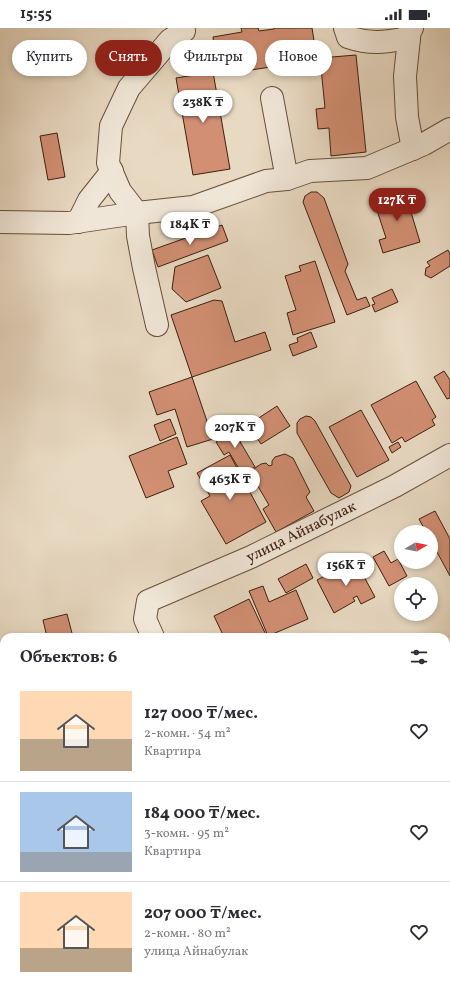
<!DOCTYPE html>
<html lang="ru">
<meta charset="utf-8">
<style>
:root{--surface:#fff;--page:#f2f2f3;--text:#2b2b33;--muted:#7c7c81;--line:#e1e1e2;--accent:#8f2418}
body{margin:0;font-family:Vollkorn,serif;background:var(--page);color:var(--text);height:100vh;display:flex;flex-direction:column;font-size:15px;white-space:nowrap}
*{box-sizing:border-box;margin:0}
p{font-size:13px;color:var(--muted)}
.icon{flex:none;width:22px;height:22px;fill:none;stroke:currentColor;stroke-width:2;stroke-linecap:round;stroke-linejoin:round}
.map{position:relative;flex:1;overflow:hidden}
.side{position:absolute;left:0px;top:605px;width:450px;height:356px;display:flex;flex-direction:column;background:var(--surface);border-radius:12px 12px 0 0;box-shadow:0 2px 6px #0003}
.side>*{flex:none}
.guide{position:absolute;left:12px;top:12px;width:426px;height:36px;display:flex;gap:8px}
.needle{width:26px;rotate:80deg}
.buttons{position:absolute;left:394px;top:497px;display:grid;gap:8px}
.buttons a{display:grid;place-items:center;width:44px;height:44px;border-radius:50%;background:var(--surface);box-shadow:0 2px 6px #0003;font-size:20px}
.price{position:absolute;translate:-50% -34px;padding:0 9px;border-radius:14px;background:#fff;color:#222;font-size:13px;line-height:26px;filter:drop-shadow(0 1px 2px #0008)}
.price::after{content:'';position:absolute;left:50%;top:24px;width:12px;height:9px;margin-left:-6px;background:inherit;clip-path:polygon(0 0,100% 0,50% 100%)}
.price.on{background:var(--accent);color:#fff}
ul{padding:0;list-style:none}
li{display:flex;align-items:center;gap:12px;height:100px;padding:0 20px}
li+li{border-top:1px solid var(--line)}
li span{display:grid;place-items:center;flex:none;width:112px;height:80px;border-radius:0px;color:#555}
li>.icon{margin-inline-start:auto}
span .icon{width:48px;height:48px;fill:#fffc;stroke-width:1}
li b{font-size:17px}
h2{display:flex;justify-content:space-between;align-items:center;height:48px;padding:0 20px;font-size:17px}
.pill{padding:0 14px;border-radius:18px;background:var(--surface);box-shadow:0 2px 6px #0003;font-size:14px;line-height:36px}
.pill.on{background:var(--accent);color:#fff}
.status{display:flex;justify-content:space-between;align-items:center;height:28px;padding:0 20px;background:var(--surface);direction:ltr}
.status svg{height:11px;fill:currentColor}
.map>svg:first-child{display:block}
</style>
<div class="status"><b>15:55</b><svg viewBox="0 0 49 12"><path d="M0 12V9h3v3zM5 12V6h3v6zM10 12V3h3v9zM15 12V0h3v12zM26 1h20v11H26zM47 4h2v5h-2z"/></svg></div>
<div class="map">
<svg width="450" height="961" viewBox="0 0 450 961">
<rect width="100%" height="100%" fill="#e8d9c2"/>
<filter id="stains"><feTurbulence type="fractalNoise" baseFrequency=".005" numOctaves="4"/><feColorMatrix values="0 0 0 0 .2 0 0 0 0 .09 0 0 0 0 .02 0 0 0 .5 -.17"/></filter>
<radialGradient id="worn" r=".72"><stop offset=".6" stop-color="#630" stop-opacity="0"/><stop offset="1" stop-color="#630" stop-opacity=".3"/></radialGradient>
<g fill="#d28f73" stroke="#3d200e">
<path d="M241,0H258L259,3L274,1V0H312L317,32L218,47L213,9L242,4Z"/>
<path d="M356,27L366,124L331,128L329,100L318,101L316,81L325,80L320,30Z"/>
<path d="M213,44L230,141L193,147L176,50Z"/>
<path d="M57,105L65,149L48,152L40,108Z"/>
<path d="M404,161L420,214L383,225L379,212L386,210L374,173L391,168L390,165Z"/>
<path d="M311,164H317L324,170L348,236L345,243L357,272L366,269L370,278L347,287L303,174L305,168Z"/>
<path d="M222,197L228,213L158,239L152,222Z"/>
<path d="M448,222L450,226V238L431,250L425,247L426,240L430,238L427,234Z"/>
<path d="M208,227L221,260L186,274L172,261L175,239Z"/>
<path d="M315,233L335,294L293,307L287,285L296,282L285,248L301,243L299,238Z"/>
<path d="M392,261L398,274L375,284L372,277L375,276L372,270Z"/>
<path d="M214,272L222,273L235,314L265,304L271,322L192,349L171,287Z"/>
<path d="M311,304L317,319L293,328L289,317L298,314L297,310Z"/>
<path d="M444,343L450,352V370L447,371L434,349Z"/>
<path d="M192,349L213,411L187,419L175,381L157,387L149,364Z"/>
<path d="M416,353L436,389L432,392L435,397L405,414L402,409L392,415L371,377Z"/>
<path d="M277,378L290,398L261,416L248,397Z"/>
<path d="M361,382L389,432L357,449L329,399Z"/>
<path d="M306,388L311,389L315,393L351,458L349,464L339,470L331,465L297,405V395L300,391Z"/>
<path d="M170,391L176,406L160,413L154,397Z"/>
<path d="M229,395L255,439L242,446L229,424L224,427L216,414L223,410L218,401Z"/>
<path d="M177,409L187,436L168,443L174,459L146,470L129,428Z"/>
<path d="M398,414L401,419L392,425L389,419Z"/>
<path d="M285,426L293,430L310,464L306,469L314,483L276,504L263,481L269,477L256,455L253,453L252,447L255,440L261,436L266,435L269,438L272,437V433L275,429Z"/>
<path d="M230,427L266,494L226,516L201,473L210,468L197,445Z"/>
<path d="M435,483L450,511V548L431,513V504H426L419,491Z"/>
<path d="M384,523L391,535L398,531L407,548L389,558L373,529Z"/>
<path d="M355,532L375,569L361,576L357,568L353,570L355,573L334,585L317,552Z"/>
<path d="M306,536L313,550L286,565L278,551Z"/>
<path d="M263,558L269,574L296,562L308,591L268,608L249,563Z"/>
<path d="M249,571L267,609H224L214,588Z"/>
<path d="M67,586L73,609H47L43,592Z"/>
<path d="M446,704L450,708V741L446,736Z"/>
<path d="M4,784V812L0,813V785Z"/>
<path d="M450,816V842L446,832V818Z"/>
<path d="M1,836H4V857H0V841L1,840Z"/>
<path d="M4,886V917L0,916V909Z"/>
<path d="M446,931L450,937V961H411L409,957H446Z"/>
<path d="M14,957H30V961H13Z"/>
<path d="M63,957H78L77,961H63Z"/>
<path d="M215,957H244L246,961H217Z"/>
<path d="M250,957H272L264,961H252Z"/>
<path d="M394,957H402L405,961H389Z"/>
</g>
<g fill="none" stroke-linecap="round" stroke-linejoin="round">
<defs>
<g id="minor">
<path d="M345,0L348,9C372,17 386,14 409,10"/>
<path d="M412,0L410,1L405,48L407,89L413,121"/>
<path d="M272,70L287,151"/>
<path d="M0,194L69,195L137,185L193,179L266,153L287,151L310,143L367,140L424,116L450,101"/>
<path d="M78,194L89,172L112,143"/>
<path d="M157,297L144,240L138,208L137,185L120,163L108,135L111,98L129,60L170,12L184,3"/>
<path id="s1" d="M153,609L145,591L148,573L251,529L395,458L450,427"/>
<path d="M0,708H4"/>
<path d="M446,908L450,906"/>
<path d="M321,961L330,957"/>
</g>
</defs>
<use href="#minor" stroke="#684e3b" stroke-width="24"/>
<use href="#minor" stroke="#f0e6d7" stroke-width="22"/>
</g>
<g text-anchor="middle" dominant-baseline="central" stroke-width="3" stroke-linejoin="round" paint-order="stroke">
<g font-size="15" fill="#3d200e" stroke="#f0e6d7">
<text stroke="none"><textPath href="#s1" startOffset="206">улица Айнабулак</textPath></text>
</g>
</g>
<rect width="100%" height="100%" filter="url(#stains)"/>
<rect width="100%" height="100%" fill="url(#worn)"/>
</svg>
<div class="buttons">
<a><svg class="needle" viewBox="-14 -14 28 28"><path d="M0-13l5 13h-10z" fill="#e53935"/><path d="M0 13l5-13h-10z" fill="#7c7c81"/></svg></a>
<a><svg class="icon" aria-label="locate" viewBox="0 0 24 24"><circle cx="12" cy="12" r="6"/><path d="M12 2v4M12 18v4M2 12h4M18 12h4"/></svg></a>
</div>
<b class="price" style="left:203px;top:96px">238K ₸</b>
<b class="price on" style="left:397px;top:194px">127K ₸</b>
<b class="price" style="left:190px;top:218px">184K ₸</b>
<b class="price" style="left:235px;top:421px">207K ₸</b>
<b class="price" style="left:230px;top:473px">463K ₸</b>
<b class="price" style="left:346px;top:559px">156K ₸</b>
<div class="guide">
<a class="pill">Купить</a>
<a class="pill on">Снять</a>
<a class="pill">Фильтры</a>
<a class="pill">Новое</a>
</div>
<section class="side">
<h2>Объектов: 6<svg class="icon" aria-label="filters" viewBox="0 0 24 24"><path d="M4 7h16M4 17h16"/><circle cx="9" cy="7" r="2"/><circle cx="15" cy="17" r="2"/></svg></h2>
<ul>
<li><span style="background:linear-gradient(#ffd9b3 60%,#b9a48a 0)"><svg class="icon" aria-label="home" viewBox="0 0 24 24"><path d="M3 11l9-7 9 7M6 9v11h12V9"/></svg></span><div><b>127 000 ₸/мес.</b><p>2-комн. · 54 m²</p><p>Квартира</p></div><svg class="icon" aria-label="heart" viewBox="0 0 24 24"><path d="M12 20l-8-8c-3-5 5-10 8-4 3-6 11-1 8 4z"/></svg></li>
<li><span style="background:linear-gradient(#a9c7e8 75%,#9aa5b1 0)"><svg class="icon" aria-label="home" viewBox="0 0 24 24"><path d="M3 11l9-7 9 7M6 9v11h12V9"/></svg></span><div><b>184 000 ₸/мес.</b><p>3-комн. · 95 m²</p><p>Квартира</p></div><svg class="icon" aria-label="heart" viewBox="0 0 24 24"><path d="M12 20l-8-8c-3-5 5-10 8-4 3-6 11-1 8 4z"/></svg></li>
<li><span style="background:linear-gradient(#ffd9b3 70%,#b9a48a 0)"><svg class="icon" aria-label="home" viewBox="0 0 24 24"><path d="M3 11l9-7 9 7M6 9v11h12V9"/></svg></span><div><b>207 000 ₸/мес.</b><p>2-комн. · 80 m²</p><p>улица Айнабулак</p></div><svg class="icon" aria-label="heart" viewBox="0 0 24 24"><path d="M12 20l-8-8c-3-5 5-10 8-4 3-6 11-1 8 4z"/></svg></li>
</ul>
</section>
</div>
